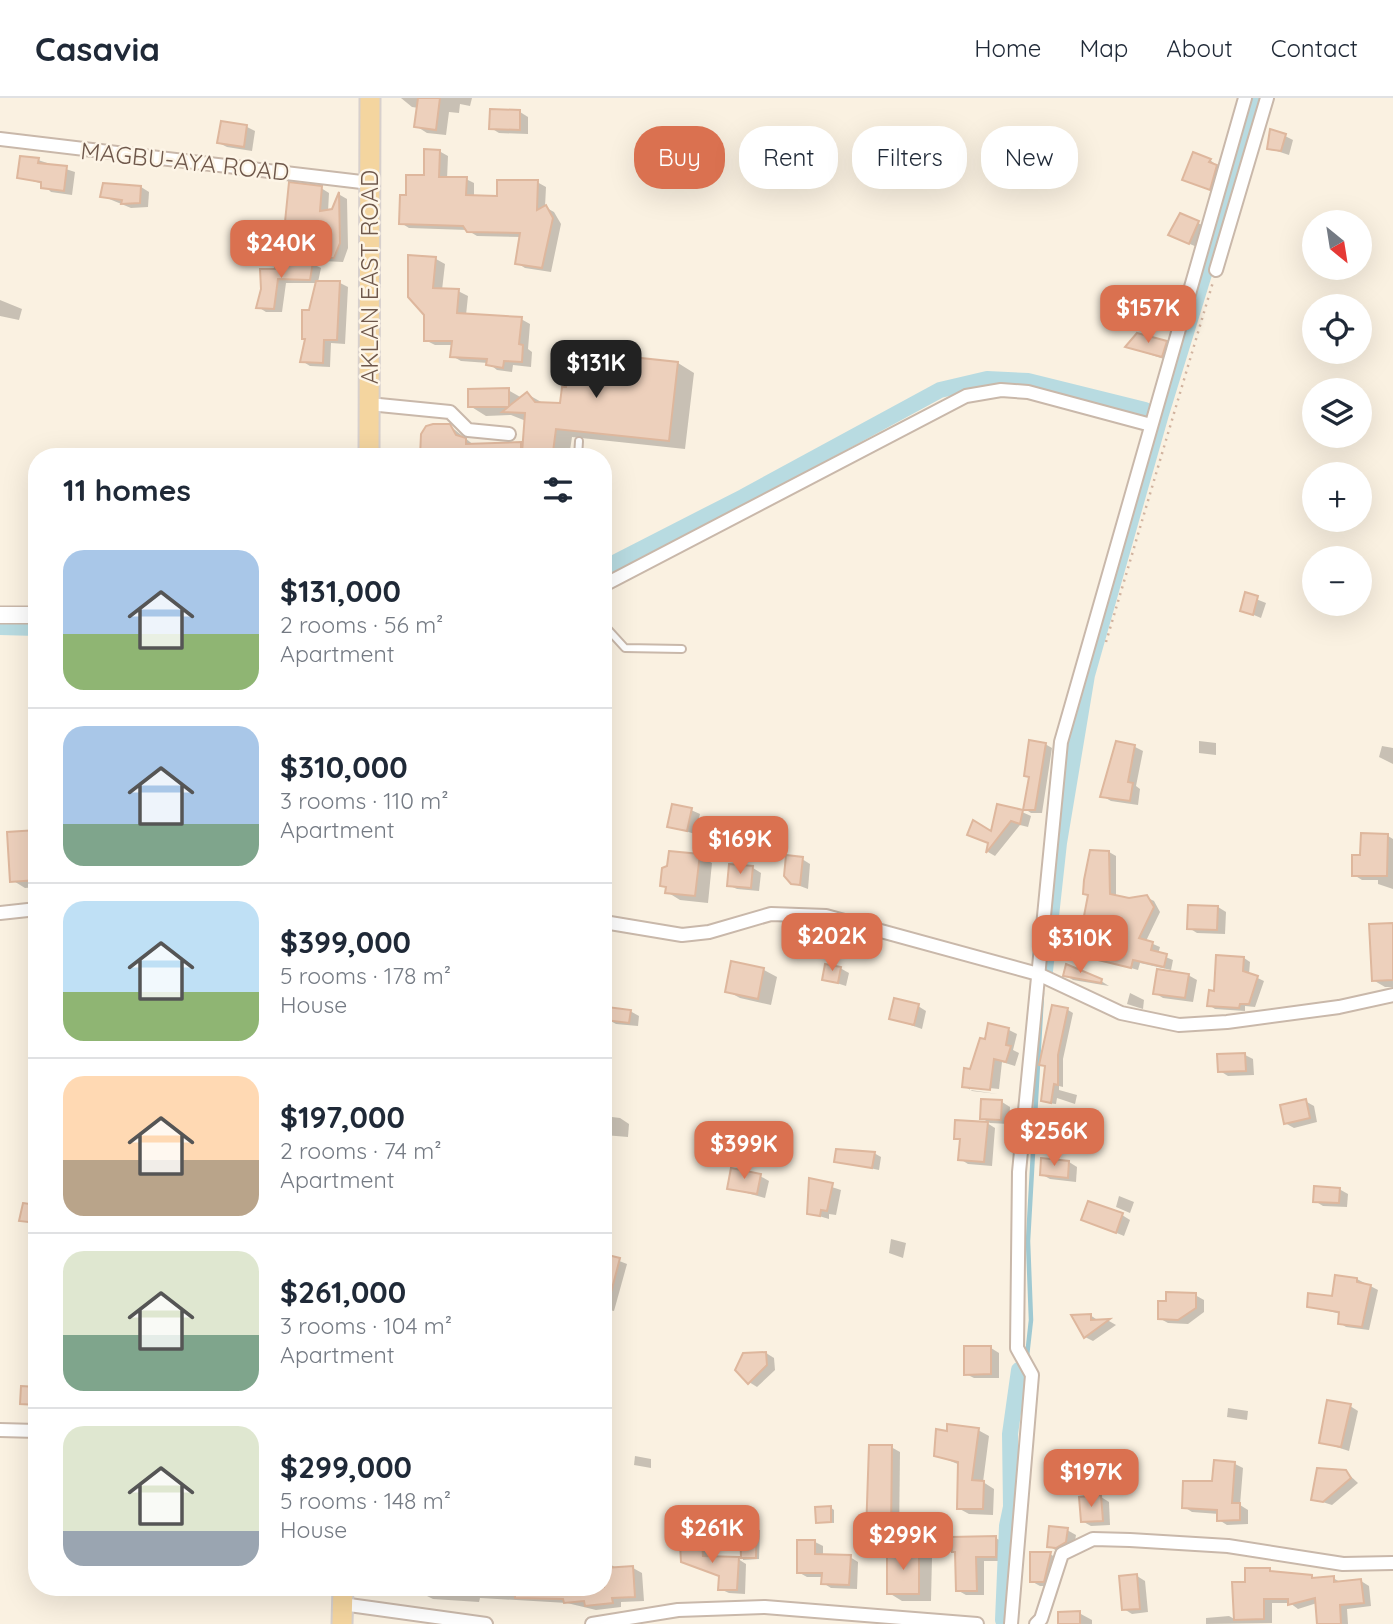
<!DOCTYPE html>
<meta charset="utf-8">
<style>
:root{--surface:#fff;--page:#f6f6f7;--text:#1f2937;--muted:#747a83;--line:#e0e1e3;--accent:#da7150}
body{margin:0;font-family:Quicksand,sans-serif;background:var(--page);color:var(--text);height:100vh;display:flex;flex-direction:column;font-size:26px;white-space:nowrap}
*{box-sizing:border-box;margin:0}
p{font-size:23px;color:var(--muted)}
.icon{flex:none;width:38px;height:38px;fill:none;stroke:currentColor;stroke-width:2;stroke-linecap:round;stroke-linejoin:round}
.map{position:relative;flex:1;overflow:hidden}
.panel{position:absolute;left:28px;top:350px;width:584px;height:1148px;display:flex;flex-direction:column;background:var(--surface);border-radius:28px;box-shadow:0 7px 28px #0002}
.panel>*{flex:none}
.hud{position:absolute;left:634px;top:28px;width:654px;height:63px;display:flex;gap:14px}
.needle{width:46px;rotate:150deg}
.tools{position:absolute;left:1302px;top:112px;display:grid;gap:14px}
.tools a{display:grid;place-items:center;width:70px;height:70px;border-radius:50%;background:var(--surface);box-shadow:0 7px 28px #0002;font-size:35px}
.price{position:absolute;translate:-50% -60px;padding:0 16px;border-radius:14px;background:var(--accent);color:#fff;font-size:23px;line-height:46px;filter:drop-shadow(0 2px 4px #0008)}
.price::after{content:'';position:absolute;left:50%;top:42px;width:21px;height:16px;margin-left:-10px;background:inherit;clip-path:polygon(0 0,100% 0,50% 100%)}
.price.active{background:#222;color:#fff}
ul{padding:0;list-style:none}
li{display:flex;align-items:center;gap:21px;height:175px;padding:0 35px}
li+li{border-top:2px solid var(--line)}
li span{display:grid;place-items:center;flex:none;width:196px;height:140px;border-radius:21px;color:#555}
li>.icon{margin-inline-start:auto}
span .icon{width:84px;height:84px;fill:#fffc;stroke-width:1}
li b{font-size:30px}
h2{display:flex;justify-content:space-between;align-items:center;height:84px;padding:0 35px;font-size:30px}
.chip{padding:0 24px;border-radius:28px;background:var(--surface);box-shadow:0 7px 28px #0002;font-size:24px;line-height:63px}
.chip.active{background:var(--accent);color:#fff}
header{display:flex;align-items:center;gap:42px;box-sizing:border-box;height:98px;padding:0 35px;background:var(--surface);border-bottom:2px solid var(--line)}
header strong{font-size:33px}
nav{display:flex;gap:38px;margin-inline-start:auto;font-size:24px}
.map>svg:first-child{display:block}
</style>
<header>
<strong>Casavia</strong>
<nav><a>Home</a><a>Map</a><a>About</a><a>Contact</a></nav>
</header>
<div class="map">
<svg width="1393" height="1526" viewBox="0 0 1393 1526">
<rect width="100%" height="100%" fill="#faf1e1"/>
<g fill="#0003">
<path d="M401,0H472L470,8L460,6L459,15L449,14L446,37L427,35L416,28L419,10L412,9Z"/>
<path d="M520,14L528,19V36L499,35L491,30Z"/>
<path d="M247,29L255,33L252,53L227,49L219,45Z"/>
<path d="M1285,38L1293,42L1289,57L1268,50Z"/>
<path d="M439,53L448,58L447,81H466L474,85V99L499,100L537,84L546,89L545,109L554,114L561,126L551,174L525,170L517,165L521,139L477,138L467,132L409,130L401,125L408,99L425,78Z"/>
<path d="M38,62L75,74L72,97L51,94L43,86L19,79Z"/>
<path d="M1210,62L1224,73L1218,95L1184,82Z"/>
<path d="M141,89L149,94L148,109L131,110L102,98Z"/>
<path d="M321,90L329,95L328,114L333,113L340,97L347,101L348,150L343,164L323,163L315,158L327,129L295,128L286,124Z"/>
<path d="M1198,125L1206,129L1197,149L1178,141Z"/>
<path d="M436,161L445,166L442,192L458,193L468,198L466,217L521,221L530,226L528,251L532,254L531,269L513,267L512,274L497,272L488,265L461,263L452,258L453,247H435L425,242Z"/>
<path d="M277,165L313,166L321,170L318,184L340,185L348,189L345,246L331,245L330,269L310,268L302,263L317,185H286L282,214H266L258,209L277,173Z"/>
<path d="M0,202L22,211L19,222L0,218Z"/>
<path d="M1166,244L1174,249L1170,263L1127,249Z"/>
<path d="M568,254L678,265L694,275L685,351L572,339L569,359H422L450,328L475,348H524L526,323L511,317L486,318L470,308L508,292L522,300L527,296L543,305L562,307L568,291Z"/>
<path d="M1246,497L1266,505L1261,520L1242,512Z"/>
<path d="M1199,643L1216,645V657L1199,655Z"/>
<path d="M1045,646L1052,650L1042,715H1031L1025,711L1030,680L1025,677Z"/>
<path d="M1382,648L1393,650V666L1379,659Z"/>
<path d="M1135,649L1143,653L1136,688L1140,691L1138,707L1111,703L1102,698L1105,682L1109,683Z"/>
<path d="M691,712L700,716L695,736L669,728Z"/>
<path d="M1022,714L1031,718L1028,729L1020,727L995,758L988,754L992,735Z"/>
<path d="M724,726L755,739L752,748L720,738Z"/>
<path d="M37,734V789L25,790L12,782Z"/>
<path d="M1388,738L1393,741V791L1378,786V782H1362L1354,777L1361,759Z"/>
<path d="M1109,754L1116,758V799L1129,802L1146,799L1154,803L1160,814L1146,843L1160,849L1158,856L1173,862L1171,872L1140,865L1138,872L1096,860L1115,849L1122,826L1086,817L1090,798L1085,795Z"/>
<path d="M699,758L712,765L708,805L680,802L667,794V790L662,787Z"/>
<path d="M802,761L810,766L808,791L792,785Z"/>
<path d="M730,768L753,770L761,775L759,793L737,791L728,787Z"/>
<path d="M1218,809L1226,814L1225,836L1197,835L1189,830Z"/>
<path d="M1393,827V889H1385L1373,882Z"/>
<path d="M1244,860L1250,864L1249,876L1264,883L1255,909L1245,908V913L1215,911L1209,907Z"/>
<path d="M732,866L764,872L777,879L771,907L740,900L727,893Z"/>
<path d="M840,870L849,875L846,888L824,881Z"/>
<path d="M1065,877L1101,883L1109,888L1073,882Z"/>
<path d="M1188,877L1197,882L1193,904L1163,900L1155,895Z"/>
<path d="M1130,895L1144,902L1143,911L1127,906Z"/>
<path d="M918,908L926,913L922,931L891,920Z"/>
<path d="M1068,912L1073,915L1063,961V989L1059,988V992L1077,997L1075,1006L1057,1000L1056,1006L1048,1005L1043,1002L1047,970L1041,966Z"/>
<path d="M630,913L639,918L638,928L616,926L607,921Z"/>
<path d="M1009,932L1017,936L1013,952L1019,955L1015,968L1002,964L999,991L970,988V992L998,996L972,993L964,988L986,943Z"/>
<path d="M1245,957L1253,961L1254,977L1228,978L1220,973Z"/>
<path d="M983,1003L1002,1004L1010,1009L1009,1026L990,1025L981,1020Z"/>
<path d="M1305,1003L1314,1008L1317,1024L1294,1030L1285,1025Z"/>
<path d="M604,1018L620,1020L629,1026L628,1039L604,1037Z"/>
<path d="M1085,1019L1093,1024L1092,1038L1071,1036L1063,1032Z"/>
<path d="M987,1025L995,1030L992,1068L968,1066L960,1061L961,1043L956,1040Z"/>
<path d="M874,1055L881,1059L879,1072L836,1063Z"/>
<path d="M1069,1064L1077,1069L1076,1084L1050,1081L1041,1076Z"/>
<path d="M760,1078L769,1083L765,1100L729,1090Z"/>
<path d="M810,1082L841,1092L836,1117L829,1116V1121L809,1115Z"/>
<path d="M1339,1091L1348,1096L1347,1109L1323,1108L1315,1103Z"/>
<path d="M1119,1098L1134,1104L1130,1115L1116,1109Z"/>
<path d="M37,1109V1128L21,1122Z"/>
<path d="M1122,1117L1130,1122L1124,1138L1083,1121Z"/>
<path d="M891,1141L906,1145L903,1160L889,1155Z"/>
<path d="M604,1157L627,1166L614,1213L604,1211Z"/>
<path d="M1357,1181L1378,1192L1369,1232L1346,1229L1340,1225L1341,1216L1308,1208L1334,1200Z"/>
<path d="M1195,1197L1204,1202V1214L1188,1226L1168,1225L1159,1220Z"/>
<path d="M1090,1217L1099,1223H1109L1116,1227L1093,1243L1085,1239Z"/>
<path d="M991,1250L999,1255V1280H974L966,1276Z"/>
<path d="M766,1255L774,1260L775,1272L757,1289L749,1284Z"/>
<path d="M37,1291V1310L21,1305Z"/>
<path d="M1350,1308L1358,1313L1349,1353L1321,1344Z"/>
<path d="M1228,1310L1248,1313L1247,1322L1227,1319Z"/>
<path d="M978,1332L989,1338L983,1384L994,1391L993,1417L969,1416L958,1410L960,1367L936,1357L948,1335Z"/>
<path d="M891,1349L900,1354L899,1440L876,1439L868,1434Z"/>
<path d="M32,1357H37V1397L30,1393Z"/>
<path d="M635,1358L651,1361V1370L634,1367Z"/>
<path d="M1235,1366L1243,1370L1240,1407L1248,1412V1426L1227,1427L1219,1422V1416L1192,1414L1184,1409Z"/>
<path d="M1345,1373L1358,1385L1332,1407L1313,1401Z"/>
<path d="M1101,1399L1109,1404L1110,1427L1091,1428L1082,1423Z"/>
<path d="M830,1409L834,1412V1425L818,1424Z"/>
<path d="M604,1428L609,1431L611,1445L604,1446Z"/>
<path d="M742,1430L760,1432L759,1461L743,1462Z"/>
<path d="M1067,1432L1076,1437L1074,1449L1057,1453L1049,1448Z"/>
<path d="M996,1440L1004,1445V1463H984V1497H966L957,1492V1455L954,1453Z"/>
<path d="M815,1444L823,1448V1458L850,1459L858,1464L857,1491L831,1490L823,1485V1479H807L798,1474Z"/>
<path d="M701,1446L710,1450V1460L738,1461L746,1466L745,1496L729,1495L720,1491L721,1479L683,1463Z"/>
<path d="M919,1453L932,1460L931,1503H902L889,1495Z"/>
<path d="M1050,1456L1058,1461L1052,1488H1040L1031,1483Z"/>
<path d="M608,1465L618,1471L633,1470L642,1475L644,1503L621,1504V1509L596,1512L567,1505L480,1500L479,1504L433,1501L427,1498H401L392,1493V1489H604V1466Z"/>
<path d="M1270,1472L1277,1476L1317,1481L1333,1480L1342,1485L1361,1483L1369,1488L1371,1508L1347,1511L1348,1526H1319L1317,1505L1298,1511L1290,1505H1272V1525L1206,1526V1520L1229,1518L1236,1522L1246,1485Z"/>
<path d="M1137,1478L1145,1483L1148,1514L1132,1516L1124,1511Z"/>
<path d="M1079,1515L1092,1522V1526H1060Z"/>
</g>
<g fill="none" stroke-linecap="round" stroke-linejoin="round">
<path stroke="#9fc9d2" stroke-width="4.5" d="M1027,1258L1031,1222L1028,1143L1042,895"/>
<g stroke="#b8dbe1" stroke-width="16">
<path d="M604,470L743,399L940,292L987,281L1028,283L1145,312"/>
<path d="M0,529L37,530"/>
<path d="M1045,873L1059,745L1087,577L1161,316L1258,0"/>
<path d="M1003,1522L1007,1428L1011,1409L1010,1336L1019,1272"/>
</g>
</g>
<g fill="#edd0bc" stroke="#deb79d" stroke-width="2">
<path d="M418,0H440L436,32L414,29Z"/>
<path d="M490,11L520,12V32L489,31Z"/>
<path d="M221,23L247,27L244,49L217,45Z"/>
<path d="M1270,31L1286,36L1281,53L1267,51Z"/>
<path d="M424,51L440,52L439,79H467L466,97L497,98V82H538L537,112L546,107L553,120L542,170L515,166L520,135L467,134L463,128L399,126L400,97H406V77H424Z"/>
<path d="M1193,54L1211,61L1209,64L1217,67L1210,92L1182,82Z"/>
<path d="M20,58L39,60L38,65L67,68L64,93L41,90V84L17,80Z"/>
<path d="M289,84L322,88L320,113L332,111L339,94L340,145L334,160L313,159L326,126L285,124Z"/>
<path d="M103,85L141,88L140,105L121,106L122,102L100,99Z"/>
<path d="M1180,115L1199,123L1189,146L1168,137Z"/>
<path d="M408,157L436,159L433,190L459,191L457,215L522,219L519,246L523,247L522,264L504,263L503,270L486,267L487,261L450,259L452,243H424V217L408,199Z"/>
<path d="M276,163L313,164L310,182L278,181L274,211L256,210L261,191L260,171H275Z"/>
<path d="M316,183H340L337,242H324L323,265L300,264L305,241H302V212H309Z"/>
<path d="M1137,235L1167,243L1162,259L1125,249Z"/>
<path d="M566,252L678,264L669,343L556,331L553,354L522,355L525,315L502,314L508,309H468V291L509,290V308L527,294L535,304L560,305L562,289H566L567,277H563Z"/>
<path d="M433,326H450L456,337L466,340V346L521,344V359H420L421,336L426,328Z"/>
<path d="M1245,494L1258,498L1253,517L1240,513Z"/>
<path d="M1029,642L1046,645L1035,712H1023L1029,679L1024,678Z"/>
<path d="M1116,643L1135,647L1128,684L1133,685L1130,703L1100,699Z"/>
<path d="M672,706L692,710L687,733L667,729Z"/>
<path d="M997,706L1023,712L1020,726L1011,723L986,755L988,745L967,737L973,722L991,733Z"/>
<path d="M723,724L747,733L743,744L718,739Z"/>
<path d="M37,732V782L10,784L7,734Z"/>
<path d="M1361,735L1388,736L1387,778H1352V757H1360Z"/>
<path d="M1090,752L1109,753L1110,796L1129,800L1147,797L1154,809L1139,840L1153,844L1151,852L1167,856L1164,869L1133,862L1131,870L1094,861L1098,844L1114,847L1121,824L1084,818L1088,797L1083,796L1084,782Z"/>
<path d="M669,753L700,756L695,798L665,795L666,789L660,788L662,770L667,768Z"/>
<path d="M786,757L803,759L800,787L791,786L784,778Z"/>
<path d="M729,766L753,768L751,790L727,788Z"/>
<path d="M1188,807L1218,808L1217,832L1187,831Z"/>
<path d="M1393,825V882L1372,883L1369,826Z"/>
<path d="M1216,857L1244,859L1243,873L1258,878L1249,906H1240L1239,910L1207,908L1209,892L1214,893Z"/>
<path d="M731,863L764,870L758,901L725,894Z"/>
<path d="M825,866L841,869L838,885L822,882Z"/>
<path d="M1066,866L1102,881L1101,885L1063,878Z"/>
<path d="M1157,871L1189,876L1185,900L1153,896Z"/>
<path d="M894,900L919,906L914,927L889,921Z"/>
<path d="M1052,907L1068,910L1058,957V987L1054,986L1051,1005L1041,1003L1045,968L1039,967Z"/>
<path d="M607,909L631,912L629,925L605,922Z"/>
<path d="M988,925L1009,930L1006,947L1011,948L1006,964L994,961L990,992L962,989L964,970L970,971L980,940L985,941Z"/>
<path d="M1245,955L1246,973L1218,974L1217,956Z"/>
<path d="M981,1001L1002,1002L1001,1022L980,1021Z"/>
<path d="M1306,1001L1310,1020L1284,1026L1280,1007Z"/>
<path d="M1063,1015L1085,1018L1083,1035L1061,1033Z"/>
<path d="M955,1022L988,1024L984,1064L958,1062L960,1041H954Z"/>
<path d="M836,1051L875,1054L872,1070L834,1064Z"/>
<path d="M1041,1060L1069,1063L1068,1080L1040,1077Z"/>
<path d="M731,1070L761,1076L757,1096L727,1091Z"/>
<path d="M809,1080L833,1085L827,1113L821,1112L820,1118L807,1116Z"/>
<path d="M1314,1088L1340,1090L1339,1105L1313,1104Z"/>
<path d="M1088,1103L1123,1115L1116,1135L1081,1122Z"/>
<path d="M23,1105L37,1107V1125L19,1123Z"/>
<path d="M604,1156L620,1160L608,1206L604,1205Z"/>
<path d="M1335,1177L1357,1180V1184L1371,1187L1362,1229L1338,1226L1339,1214L1307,1209L1308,1195L1332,1198Z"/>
<path d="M1166,1194L1196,1195V1210L1178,1222L1158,1221V1203H1166Z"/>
<path d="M1091,1216V1222L1110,1221L1084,1240L1071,1217Z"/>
<path d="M964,1248H991V1276L964,1277Z"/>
<path d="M766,1254L767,1267L748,1286L735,1272L743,1255Z"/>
<path d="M21,1288L37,1289V1307L20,1306Z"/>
<path d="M1327,1302L1351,1306L1341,1349L1319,1345Z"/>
<path d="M947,1326L979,1330L972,1382L984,1383L983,1411H957L958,1364L934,1358L936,1331L947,1333Z"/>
<path d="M869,1347H892L891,1436L866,1435Z"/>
<path d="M1214,1362L1235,1364L1232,1405H1240V1422L1217,1423V1412L1182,1410L1183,1383H1212Z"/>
<path d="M1317,1370L1346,1372L1351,1380L1323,1404L1311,1402Z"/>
<path d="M1101,1397L1103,1423L1081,1424L1079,1399Z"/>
<path d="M831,1408V1424L816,1425L815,1409Z"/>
<path d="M740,1428H757L756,1460H741Z"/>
<path d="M1049,1428L1068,1430L1066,1444L1056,1450L1047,1449Z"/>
<path d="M996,1438V1459H976L977,1493H956L955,1454H952L951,1439Z"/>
<path d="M797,1442H815V1456L851,1457L849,1487L821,1486L822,1475H797Z"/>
<path d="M702,1444L703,1458L739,1459L737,1492H718L719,1478L681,1464L680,1446Z"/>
<rect x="887" y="1451" width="32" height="45"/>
<path d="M1030,1454H1051L1044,1484H1030Z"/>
<path d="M633,1468L635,1499L612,1500L613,1505L585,1508L584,1503L564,1505L563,1501L515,1500V1489H604V1470Z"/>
<path d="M1245,1470H1270V1473L1312,1477V1480L1334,1478V1484L1361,1481L1364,1505L1340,1507L1341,1526H1317L1315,1500L1288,1507V1501H1264V1521L1234,1522L1232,1484H1245Z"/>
<path d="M1137,1476L1140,1511L1122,1512L1119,1478Z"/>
<path d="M1080,1513V1526H1058V1514Z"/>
</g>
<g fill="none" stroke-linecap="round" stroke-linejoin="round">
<defs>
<g id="service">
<path d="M578,359L579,343"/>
<path d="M604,527L625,550L682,551"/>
</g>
<g id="minor">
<path d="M0,41L370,85"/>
<path d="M1216,172L1267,0"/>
<path d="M369,306L450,314L468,332L509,336"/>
<path d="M604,487L966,298L1001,292L1028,294L1151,327"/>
<path d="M0,815L37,811"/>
<path d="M604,824L682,837L709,834L771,816L826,818L1038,876L1121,915L1179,927L1227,924L1339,909L1393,897"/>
<path d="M0,1332L37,1333"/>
<path d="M342,1506L486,1526"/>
<path d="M592,1526L678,1512L765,1509L977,1526"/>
<path d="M1011,1526L1032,1277L1017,1250L1019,1074L1061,644L1245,0"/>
<path d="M1036,1526L1041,1521L1062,1456L1093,1441L1130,1442L1228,1448L1343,1466L1393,1465"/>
</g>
<path id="tertiary" d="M0,517H37"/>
<g id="primary">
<path d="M369,359L370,0"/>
<path d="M342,1526L343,1489"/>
</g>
</defs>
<use href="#service" stroke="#c9b8aa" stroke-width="10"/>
<use href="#minor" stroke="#c9b8aa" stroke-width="16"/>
<use href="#tertiary" stroke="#c9b8aa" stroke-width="19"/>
<use href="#primary" stroke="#d7d0cd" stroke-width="23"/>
<path stroke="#d1b39f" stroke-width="2.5" stroke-dasharray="2 5" stroke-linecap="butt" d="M1106,544L1213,184"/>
<use href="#service" stroke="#fff" stroke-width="6"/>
<use href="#minor" stroke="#fff" stroke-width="12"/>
<use href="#tertiary" stroke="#fff" stroke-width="16"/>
<use href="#primary" stroke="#f4d59f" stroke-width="19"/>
</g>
<g text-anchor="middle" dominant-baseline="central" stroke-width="5" stroke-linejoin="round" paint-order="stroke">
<g font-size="24" fill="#6f584b" stroke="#fdf5e7">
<text transform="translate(185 63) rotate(6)">MAGBU-AYA ROAD</text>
<text transform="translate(369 179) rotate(-90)">AKLAN EAST ROAD</text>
</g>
</g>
</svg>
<div class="tools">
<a><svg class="needle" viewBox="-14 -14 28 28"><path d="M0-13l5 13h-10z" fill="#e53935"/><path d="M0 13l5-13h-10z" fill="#747a83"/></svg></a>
<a><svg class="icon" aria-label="locate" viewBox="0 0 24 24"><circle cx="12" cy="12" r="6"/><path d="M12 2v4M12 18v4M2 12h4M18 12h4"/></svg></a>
<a><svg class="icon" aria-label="layers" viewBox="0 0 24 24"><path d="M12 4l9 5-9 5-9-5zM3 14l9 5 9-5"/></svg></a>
<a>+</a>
<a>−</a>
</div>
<b class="price" style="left:281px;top:182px">$240K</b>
<b class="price" style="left:1148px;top:247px">$157K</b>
<b class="price active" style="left:596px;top:302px">$131K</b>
<b class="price" style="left:740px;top:778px">$169K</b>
<b class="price" style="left:832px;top:875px">$202K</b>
<b class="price" style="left:1080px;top:877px">$310K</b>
<b class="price" style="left:1054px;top:1070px">$256K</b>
<b class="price" style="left:744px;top:1083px">$399K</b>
<b class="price" style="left:1091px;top:1411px">$197K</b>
<b class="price" style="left:712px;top:1467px">$261K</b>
<b class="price" style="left:903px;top:1474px">$299K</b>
<div class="hud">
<a class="chip active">Buy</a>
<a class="chip">Rent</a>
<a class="chip">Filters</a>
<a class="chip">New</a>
</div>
<section class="panel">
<h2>11 homes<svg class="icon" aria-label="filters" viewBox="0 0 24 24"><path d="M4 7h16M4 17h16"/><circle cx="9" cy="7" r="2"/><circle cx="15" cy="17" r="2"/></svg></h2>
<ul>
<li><span style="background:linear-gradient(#a9c7e8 60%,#8fb573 0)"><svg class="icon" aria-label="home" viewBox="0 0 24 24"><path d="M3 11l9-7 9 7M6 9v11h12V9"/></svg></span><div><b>$131,000</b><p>2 rooms · 56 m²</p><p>Apartment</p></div></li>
<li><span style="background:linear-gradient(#a9c7e8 70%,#7fa58c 0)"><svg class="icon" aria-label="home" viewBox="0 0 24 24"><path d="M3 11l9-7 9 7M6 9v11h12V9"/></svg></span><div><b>$310,000</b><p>3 rooms · 110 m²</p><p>Apartment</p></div></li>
<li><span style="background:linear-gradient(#bfe0f5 65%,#8fb573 0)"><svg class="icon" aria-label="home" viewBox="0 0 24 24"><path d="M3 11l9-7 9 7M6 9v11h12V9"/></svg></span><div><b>$399,000</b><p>5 rooms · 178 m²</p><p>House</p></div></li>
<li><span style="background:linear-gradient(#ffd9b3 60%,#b9a48a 0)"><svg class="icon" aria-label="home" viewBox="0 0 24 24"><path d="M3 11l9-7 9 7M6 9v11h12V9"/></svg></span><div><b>$197,000</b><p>2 rooms · 74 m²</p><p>Apartment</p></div></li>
<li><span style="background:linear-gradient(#dfe7d0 60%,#7fa58c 0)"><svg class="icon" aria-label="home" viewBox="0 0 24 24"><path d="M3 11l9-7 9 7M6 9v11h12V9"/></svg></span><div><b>$261,000</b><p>3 rooms · 104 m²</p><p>Apartment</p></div></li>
<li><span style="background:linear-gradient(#dfe7d0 75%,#9aa5b1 0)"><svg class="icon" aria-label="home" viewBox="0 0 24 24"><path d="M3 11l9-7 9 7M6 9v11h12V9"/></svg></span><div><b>$299,000</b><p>5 rooms · 148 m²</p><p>House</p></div></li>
</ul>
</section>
</div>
